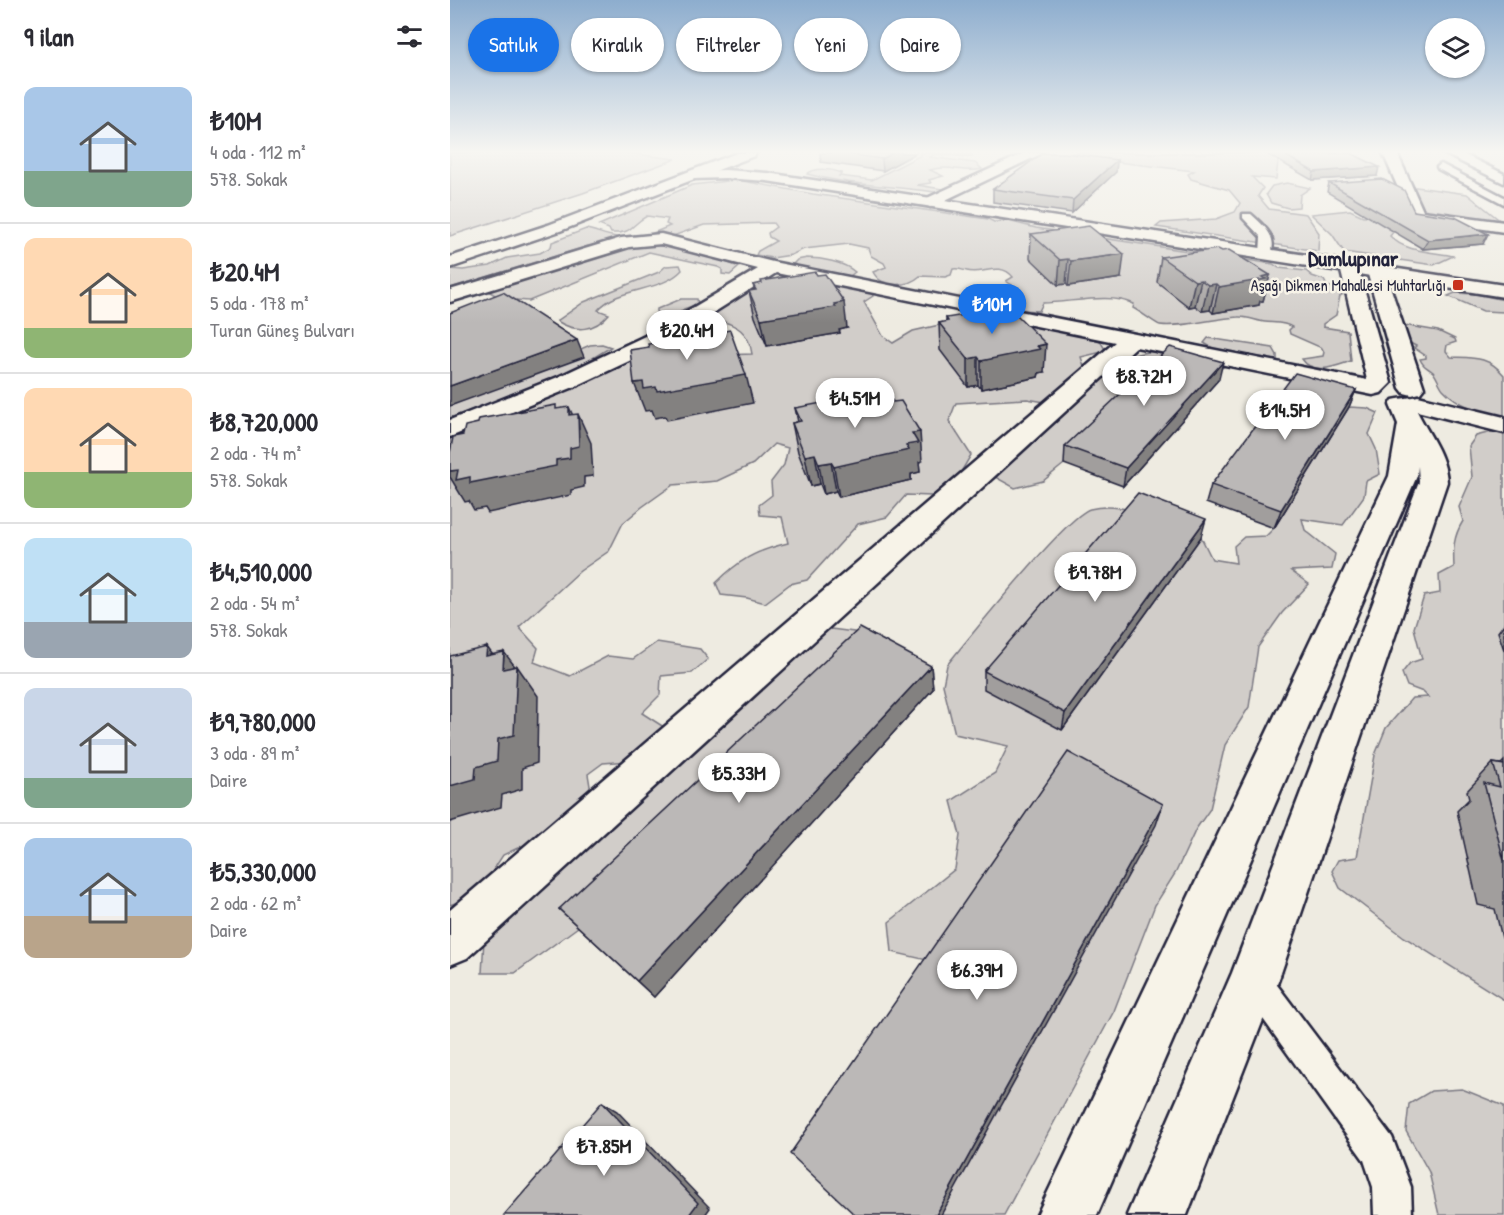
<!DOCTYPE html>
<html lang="tr">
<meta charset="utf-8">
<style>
:root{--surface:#fff;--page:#f2f2f3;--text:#2b2b33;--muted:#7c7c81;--line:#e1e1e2;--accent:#1a73e8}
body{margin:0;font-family:"Patrick Hand",sans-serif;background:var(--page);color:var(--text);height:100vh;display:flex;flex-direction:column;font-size:22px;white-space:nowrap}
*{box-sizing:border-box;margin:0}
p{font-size:20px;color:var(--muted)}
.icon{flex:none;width:33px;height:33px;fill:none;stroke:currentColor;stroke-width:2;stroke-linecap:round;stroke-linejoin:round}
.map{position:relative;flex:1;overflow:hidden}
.details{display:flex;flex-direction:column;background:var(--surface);width:450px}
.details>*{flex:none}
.top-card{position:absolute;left:18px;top:18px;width:570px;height:54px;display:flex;gap:12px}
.tools{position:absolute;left:975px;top:18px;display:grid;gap:12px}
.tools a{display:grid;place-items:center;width:60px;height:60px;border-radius:50%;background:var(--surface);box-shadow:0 2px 4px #0004;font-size:30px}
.price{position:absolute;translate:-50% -51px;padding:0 14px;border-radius:21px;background:#fff;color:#222;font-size:20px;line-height:39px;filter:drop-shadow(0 2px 3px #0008)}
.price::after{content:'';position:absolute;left:50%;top:36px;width:18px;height:14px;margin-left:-9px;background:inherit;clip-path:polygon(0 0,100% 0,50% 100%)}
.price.selected{background:var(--accent);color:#fff}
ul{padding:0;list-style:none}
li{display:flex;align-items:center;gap:18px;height:150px;padding:0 24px}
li+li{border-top:2px solid var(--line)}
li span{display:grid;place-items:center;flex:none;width:168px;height:120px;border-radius:12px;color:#555}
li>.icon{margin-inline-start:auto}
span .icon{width:72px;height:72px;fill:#fffc;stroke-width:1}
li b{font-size:26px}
h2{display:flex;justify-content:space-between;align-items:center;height:72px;padding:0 24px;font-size:26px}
.tag{padding:0 21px;border-radius:27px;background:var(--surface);box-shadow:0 2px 4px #0004;font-size:21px;line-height:54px}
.tag.selected{background:var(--accent);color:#fff}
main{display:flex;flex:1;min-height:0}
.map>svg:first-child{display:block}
</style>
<main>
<section class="details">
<h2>9 ilan<svg class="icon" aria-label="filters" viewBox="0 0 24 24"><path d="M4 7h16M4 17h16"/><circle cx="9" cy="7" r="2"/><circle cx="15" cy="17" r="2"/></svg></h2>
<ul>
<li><span style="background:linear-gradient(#a9c7e8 70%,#7fa58c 0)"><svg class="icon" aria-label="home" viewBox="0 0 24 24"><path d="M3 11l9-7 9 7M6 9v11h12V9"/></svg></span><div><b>₺10M</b><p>4 oda · 112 m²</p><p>578. Sokak</p></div></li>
<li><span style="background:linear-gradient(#ffd9b3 75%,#8fb573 0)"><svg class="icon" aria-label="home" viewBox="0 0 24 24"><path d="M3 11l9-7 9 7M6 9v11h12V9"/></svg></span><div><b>₺20.4M</b><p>5 oda · 178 m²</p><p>Turan Güneş Bulvarı</p></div></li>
<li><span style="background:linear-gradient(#ffd9b3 70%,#8fb573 0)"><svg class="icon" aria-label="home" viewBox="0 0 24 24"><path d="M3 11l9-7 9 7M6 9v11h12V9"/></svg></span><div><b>₺8,720,000</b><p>2 oda · 74 m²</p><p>578. Sokak</p></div></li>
<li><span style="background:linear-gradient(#bfe0f5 70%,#9aa5b1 0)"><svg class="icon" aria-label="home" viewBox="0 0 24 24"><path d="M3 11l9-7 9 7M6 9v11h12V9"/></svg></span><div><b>₺4,510,000</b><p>2 oda · 54 m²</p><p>578. Sokak</p></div></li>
<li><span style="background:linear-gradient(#c9d6e8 75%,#7fa58c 0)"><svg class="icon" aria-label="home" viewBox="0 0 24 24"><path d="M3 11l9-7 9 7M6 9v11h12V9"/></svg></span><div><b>₺9,780,000</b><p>3 oda · 89 m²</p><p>Daire</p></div></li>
<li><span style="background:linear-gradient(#a9c7e8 65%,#b9a48a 0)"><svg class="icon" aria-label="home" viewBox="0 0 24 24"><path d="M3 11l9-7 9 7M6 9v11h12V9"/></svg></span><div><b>₺5,330,000</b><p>2 oda · 62 m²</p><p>Daire</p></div></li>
</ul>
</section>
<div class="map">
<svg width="1054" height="1215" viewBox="0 0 1054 1215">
<rect width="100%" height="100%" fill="#eeebe1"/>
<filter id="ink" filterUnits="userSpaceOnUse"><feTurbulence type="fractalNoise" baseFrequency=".0167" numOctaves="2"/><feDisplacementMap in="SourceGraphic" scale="12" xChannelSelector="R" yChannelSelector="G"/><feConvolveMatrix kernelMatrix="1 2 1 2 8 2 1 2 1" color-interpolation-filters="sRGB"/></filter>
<g filter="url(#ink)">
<g fill="#d1cdc9" stroke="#7a7882" stroke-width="1.5">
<path d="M0,153H177L226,159L133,193L0,236Z"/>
<path d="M469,153L523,155L519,157L485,154L480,157L525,163L532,169C514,174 500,164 480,170L493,176L479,180L481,183L467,185L492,189L493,192H484C442,186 399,185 357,174C365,167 382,169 392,173L389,176L422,180L471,155Z"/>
<path d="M622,153H829L826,179L802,177L813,188L808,196L819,209L856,214L869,233L868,251L706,227L711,223L766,219L785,212L790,203L779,190L741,179L738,174L744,171L616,156Z"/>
<path d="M287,180L363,194L538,219L544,222L558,221L586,228L823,264L829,268L856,271L862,276L874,280L877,286L893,290L895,293L890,296L886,315L873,324V327L898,331L901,361C886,366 863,376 852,359L873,356L874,352L872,348L840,334L839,330L842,327C835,322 824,323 815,322C807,321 796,316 788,317C765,318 732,328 710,325C707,325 691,312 683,308L684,304C661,292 619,303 593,303L589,311L571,310L562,305V301L569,297C571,288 562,286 556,281L563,277C550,261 533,275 517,271C510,270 510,268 503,269L501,275L495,277L470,276C458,287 432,289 423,272L436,267L434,263L421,256L418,248L399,244L354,249L341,255L322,258L306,255L308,251L326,241L319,237L318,233L326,227L323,223L254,225L223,236L203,233L220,226L216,224L218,219L197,216C180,225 183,234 161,233L159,229L149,225L242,185Z"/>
<path d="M837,183L860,188L850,195L849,207L838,208L821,203L816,194L822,186Z"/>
<path d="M959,186L1017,194L1052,222L988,216L969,208Z"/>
<path d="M900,210L913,216L946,215L944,231L940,236C954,252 984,252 1003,256L984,265L894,252L882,234L861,214Z"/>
<path d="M136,229C147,231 156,236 168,237L171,241L154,247L138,246L0,288V269L13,270L40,266L57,258L90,253L101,247L102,242Z"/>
<path d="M203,245L246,251L289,267L280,275L272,274V269L268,267L199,252L79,301L52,299L38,291L44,286L179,247Z"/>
<path d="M357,258C371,258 394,262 405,272L400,276L345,267L343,264L347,260Z"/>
<path d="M230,265L232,270C211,293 168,286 148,310L159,314C145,331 126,333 107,321L134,302L209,272L216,266Z"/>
<path d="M339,276L421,291L423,296L414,302L433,336L443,343L463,331L533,315L649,339L656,351L631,357L634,366L657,373C686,339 731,354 769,362L775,366L614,464L593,481L565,488L545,477L548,469L619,406L577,399L506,403L499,421L521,455L505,482L482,496L456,495L437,517L408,524L357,580L340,584L315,603L297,598L271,595L266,583C289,560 305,551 338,543L332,517L310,515L309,505L322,495L321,482L334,465L338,448L324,444L303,464L267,481L223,485L192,507L173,523L159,551L130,571L69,627L88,648L84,662L120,676L158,656L183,659L207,642L250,649L258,659L242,673L211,676L210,695L192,713L220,731L192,760L153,763L138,774L142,798L99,833L53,855L27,895L0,905V436L178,358L302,354C299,332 287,324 266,320L263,312C287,295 308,280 339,276Z"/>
<path d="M1005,293L1026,294L1054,300V312L1033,311L998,296Z"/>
<path d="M231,299H247L248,304L234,309L227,315L207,314V309Z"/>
<path d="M959,326L988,331L1005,339L1006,342L997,345L996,351L1001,357C1024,358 1038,356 1054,375V418C1033,413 1008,406 993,389C989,384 987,377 983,372C977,367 973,367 970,359L976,358V356L964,348L966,346L958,342L952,328Z"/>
<path d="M758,338L823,348L827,355V360L766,350L754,343Z"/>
<path d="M152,344L161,347L115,375L0,418V406L140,345Z"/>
<path d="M899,407L917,408L928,413L919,434L926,449L930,474L916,481L914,496L893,525L852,519L855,530L885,554L882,569L841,571L859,584L832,613L808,647L799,707L775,745L760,809L746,829L726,872L705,905L664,1011L554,1215H491L486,962L442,952L439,922L505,869L510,835L501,801L545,773L558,746L505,734L493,685L497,665C518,639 618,515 640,509C677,500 717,524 751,537L762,559L786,563L784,546L794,537L816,536L824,528Z"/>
<path d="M1045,431H1054V1000L954,937L890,888L882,871L888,860L907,857L925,755L936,728L962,698L978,697L973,692L957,686L952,673L960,663L972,659L964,628L974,596L990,593L989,575L1004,567C1003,549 1003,537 1013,521L1009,507L1022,477L1019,446L1026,436Z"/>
<path d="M381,629L404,632L417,641L128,927L65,973H32L34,939L273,719L307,694L317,674L368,633Z"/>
<path d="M1012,1089L1054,1106V1215H989L979,1172L956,1131L959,1104L981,1091Z"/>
</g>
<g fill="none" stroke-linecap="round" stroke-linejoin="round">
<defs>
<g id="lane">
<path d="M991,164L1054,197V204L988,169L987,167Z"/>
<path d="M793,214H801C814,226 829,237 820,256L816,257L810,254L811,237L793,218Z"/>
<path d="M804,964L815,969L942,1137L961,1187L962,1215H924L923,1187L914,1160L793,991L788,980L793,969Z"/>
</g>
<g id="street">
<path d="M575,153H593L485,205L480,207L472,202L475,199Z"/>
<path d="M933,153H947L973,211L1054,222V232L961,218Z"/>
<path d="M993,153H1011L1054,174V183Z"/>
<path d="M211,234L323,262L917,380L890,267L893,263H905L908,267L941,383L931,393L923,395L686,347L17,958L0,965V910L665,342L326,273L211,346L124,387L0,437V420L108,377L195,336L308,269L211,244L179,247L0,302V290L171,238Z"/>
<path d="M926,266L932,267L935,271L974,388L970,393L962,395L954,393L950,388L917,271L920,267Z"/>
<path d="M968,396L1054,417V433L967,411C978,434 996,455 997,482L829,979L737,1215H677L782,973L969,482L968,466L967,476L647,1215H587L939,476L948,424L940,405L943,400C953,398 959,398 968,396Z"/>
</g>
<path id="secondary" d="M275,170L317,173L1054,285V297L317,181L275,178L243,179L236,175L243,171Z"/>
<path id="primary" d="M287,153H306L304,156L110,231L0,268V257L98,225Z"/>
</defs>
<use href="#lane" stroke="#22223b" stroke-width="5"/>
<use href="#street" stroke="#22223b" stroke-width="5"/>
<use href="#secondary" stroke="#22223b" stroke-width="5"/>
<use href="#primary" stroke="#22223b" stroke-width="5"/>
<use href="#lane" fill="#f7f3e8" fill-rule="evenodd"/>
<use href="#street" fill="#f7f3e8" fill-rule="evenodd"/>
<use href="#secondary" fill="#f7f3e8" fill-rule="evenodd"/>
<use href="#primary" fill="#f7f3e8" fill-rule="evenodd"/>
</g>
<g fill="#a19e9d" stroke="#22223b" stroke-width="1.5">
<path d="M370,153H466L433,171L371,162Z"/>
<path d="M815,153H901L927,176L862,180Z"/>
<path d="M667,160L666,172L622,213L543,202V189Z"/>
<path d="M879,183L964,211L1033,244L973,249L877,192Z"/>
<path d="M581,234L671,278L618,286L616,284L608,285L580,258Z"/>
<path d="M711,257L820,275L813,301H810L809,305L763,313L760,310L752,311L745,306L739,307L707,282Z"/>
<path d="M303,285L397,328L389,330L390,333L317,346L305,317L299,291L305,290Z"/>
<path d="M496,318L594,372L589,373L588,377L531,389L528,385L518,387L490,350L489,323L496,322Z"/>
<path d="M769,379L673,486L614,464L615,446Z"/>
<path d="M906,390L899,407L824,528L756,503L761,485Z"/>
<path d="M345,408L472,461L469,462L470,472L461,474V480L389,497L386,491L374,494L370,484L361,486L348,452L342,423L348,422Z"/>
<path d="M751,537L612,730L534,689V671Z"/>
<path d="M1054,624V650L1048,632Z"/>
<path d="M481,666L483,689L204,997L109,909Z"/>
<path d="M1054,761V938H1052L1045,909L1028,905L1007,811L1019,799L1017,791L1043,763L1051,764Z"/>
</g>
<g fill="#838180" stroke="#22223b" stroke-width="1.5">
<path d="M443,153H466L433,171L432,159Z"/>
<path d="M667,160L666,172L622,213L623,200Z"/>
<path d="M929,167L927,176L862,180L864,172Z"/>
<path d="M1038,234L1033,244L973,249L978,240Z"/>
<path d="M674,254L671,278L618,286L621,261Z"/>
<path d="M618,259L616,284L608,285L610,260Z"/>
<path d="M820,275L813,301H810L809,305L763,313L769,287Z"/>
<path d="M751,280L745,306L739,307L745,281Z"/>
<path d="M766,284L760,310L752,311L758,285Z"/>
<path d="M394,302L397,328L389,330L390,333L317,346L311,319Z"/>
<path d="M127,340L134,357L0,406V386Z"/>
<path d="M596,344L594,372L589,373L588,377L531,389V361Z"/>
<path d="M528,357V385L518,387V359Z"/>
<path d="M773,362L769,379L673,486L676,468Z"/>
<path d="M296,375L303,403L217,420L215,416L205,418L202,410L195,411L184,383L193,382Z"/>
<path d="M906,390L899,407L824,528L831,510Z"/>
<path d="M119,407L129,429L128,414L141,443L143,476L134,477V487L121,490V495L38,513L35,508L24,510L19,501L15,502L0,477V471L8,470L20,477L106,460L119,415Z"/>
<path d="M470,432L472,461L469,462L470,472L461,474V480L389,497L384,467L456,445L462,433Z"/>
<path d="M365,454L370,484L361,486L355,456Z"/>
<path d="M381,462L386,491L374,494L369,464Z"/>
<path d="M756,519L751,537L612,730L615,713Z"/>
<path d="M37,647L53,669L54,652L67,669V666L88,696L87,763L72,768V789L52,795L51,807L0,822V786L26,767Z"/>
<path d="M481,666L483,689L204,997L187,981Z"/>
<path d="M713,804L706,825L491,1215H486Z"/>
<path d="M152,1102L167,1111L260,1208L255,1215H239Z"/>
</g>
<g fill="#bbb8b7" stroke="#22223b" stroke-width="1.5">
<path d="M390,153H443L432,159Z"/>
<path d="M593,153H615L667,160L623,200L543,189Z"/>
<path d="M831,153H901L929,167L864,172Z"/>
<path d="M932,179L954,190L964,211L1005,217L1038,234L978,240L879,183Z"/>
<path d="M639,226L674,254L621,261L618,259L610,260L581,234Z"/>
<path d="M768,249L772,251L779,250L820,275L812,277L816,279L769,287L766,284L758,285L751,280L745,281L711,257Z"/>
<path d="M365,272L367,275L375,274L394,302L384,304L386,307L311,319L299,291L306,290L303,285L312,283L311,281Z"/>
<path d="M53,292L127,340L0,386V313Z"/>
<path d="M551,309L554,312L562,310L596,344L587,346L590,349L531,361L528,357L518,359L489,323L498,321L496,318Z"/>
<path d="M280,330L296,375L207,391L206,387L194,389L193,382L184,383L180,350L199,347L198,344Z"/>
<path d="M720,347L773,362L676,468L615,446Z"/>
<path d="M845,373L906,390L831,510L761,485Z"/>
<path d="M425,393L427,397L438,394L443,402L451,401L470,432L462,433L468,443L456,445L459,450L384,467L381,462L369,464L365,454L355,456L342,423L351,421L345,408Z"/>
<path d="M106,405V409L119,407V415L128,414L129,446L120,448V458L106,460V466L20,483V477L6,480L8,470L0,471V453L3,437L13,435L15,426L28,423L29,419Z"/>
<path d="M688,493L756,519L615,713L534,671Z"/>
<path d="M410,628L481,666L187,981L109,909Z"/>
<path d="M37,647L36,656L54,652L53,669L67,666L64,735L48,739L47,761L26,767L25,779L0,786V656Z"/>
<path d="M618,752L713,804L486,1215H405L340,1154Z"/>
<path d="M1043,763L1054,765V861L1034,783L1050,787Z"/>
<path d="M152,1102L248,1203L239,1215H54Z"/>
</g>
</g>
<linearGradient id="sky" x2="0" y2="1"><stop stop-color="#8dadce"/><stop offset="0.47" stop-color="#f7f6f2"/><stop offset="1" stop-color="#f7f6f2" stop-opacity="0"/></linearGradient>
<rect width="1054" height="323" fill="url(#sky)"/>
<rect fill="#c8321e" stroke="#f7f3e8" stroke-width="2" x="1002" y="279" width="12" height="12" rx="3"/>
<g text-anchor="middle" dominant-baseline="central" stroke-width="5" stroke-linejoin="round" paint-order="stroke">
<g font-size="16" fill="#22223b" stroke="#f7f3e8" text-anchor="end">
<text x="996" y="285">Aşağı Dikmen Mahallesi Muhtarlığı</text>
</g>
<g font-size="22" font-weight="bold" fill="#22223b" stroke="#f7f3e8">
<text x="903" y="258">Dumlupınar</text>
</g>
</g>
</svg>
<div class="tools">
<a><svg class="icon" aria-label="layers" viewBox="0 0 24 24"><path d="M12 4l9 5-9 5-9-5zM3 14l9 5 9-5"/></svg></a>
</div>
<b class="price selected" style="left:542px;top:335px">₺10M</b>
<b class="price" style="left:237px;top:361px">₺20.4M</b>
<b class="price" style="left:694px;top:407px">₺8.72M</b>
<b class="price" style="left:405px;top:429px">₺4.51M</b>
<b class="price" style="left:835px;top:441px">₺14.5M</b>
<b class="price" style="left:645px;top:603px">₺9.78M</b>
<b class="price" style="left:289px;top:804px">₺5.33M</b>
<b class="price" style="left:527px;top:1001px">₺6.39M</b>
<b class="price" style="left:154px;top:1177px">₺7.85M</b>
<div class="top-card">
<a class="tag selected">Satılık</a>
<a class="tag">Kiralık</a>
<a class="tag">Filtreler</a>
<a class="tag">Yeni</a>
<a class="tag">Daire</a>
</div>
</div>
</main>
